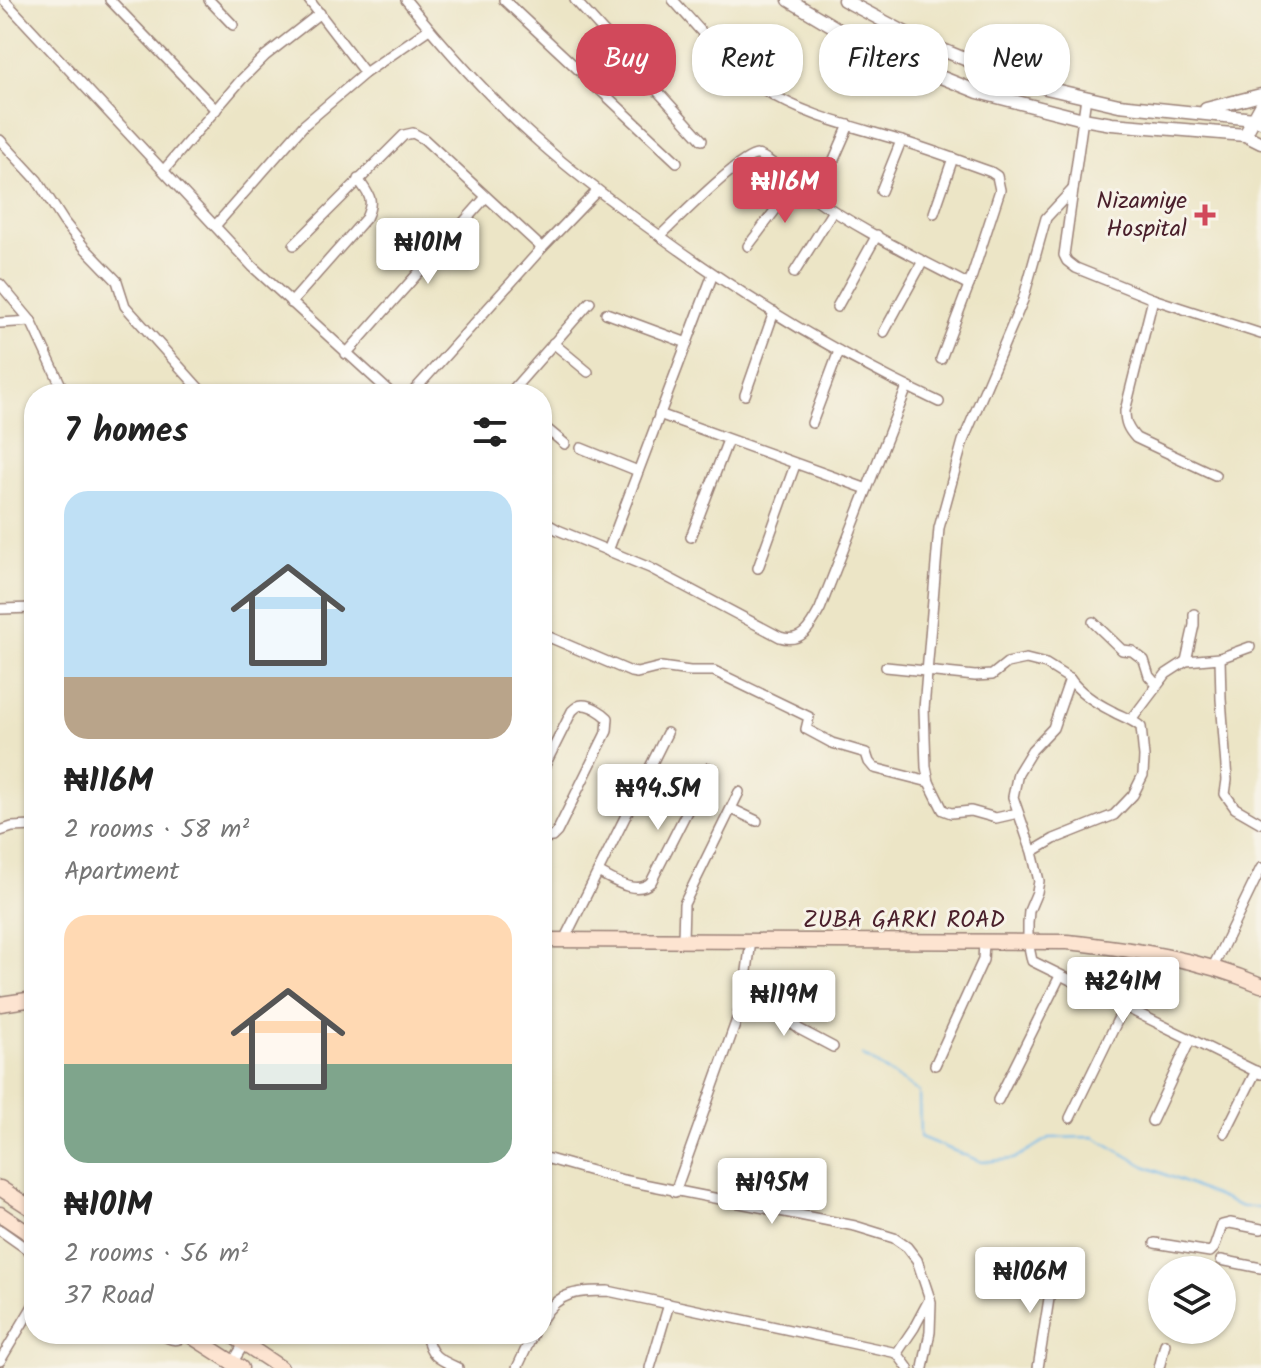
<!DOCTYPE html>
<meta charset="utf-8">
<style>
:root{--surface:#fff;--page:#f2f2f2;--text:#222;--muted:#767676;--accent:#d1495b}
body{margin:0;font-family:Kalam,sans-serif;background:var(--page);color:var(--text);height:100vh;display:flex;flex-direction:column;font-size:30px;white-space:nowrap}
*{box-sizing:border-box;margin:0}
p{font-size:26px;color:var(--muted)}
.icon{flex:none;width:44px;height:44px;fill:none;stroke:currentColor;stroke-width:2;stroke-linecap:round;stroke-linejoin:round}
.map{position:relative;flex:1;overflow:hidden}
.details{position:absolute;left:24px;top:384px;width:528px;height:960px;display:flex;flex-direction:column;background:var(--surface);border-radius:32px;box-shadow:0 2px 6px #0004}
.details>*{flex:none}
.hud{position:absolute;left:576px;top:24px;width:564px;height:72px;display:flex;gap:16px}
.fabs{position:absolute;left:1148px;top:1256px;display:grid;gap:16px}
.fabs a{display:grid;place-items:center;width:88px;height:88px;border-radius:50%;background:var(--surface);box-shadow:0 2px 6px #0004;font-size:40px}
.price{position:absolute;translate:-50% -68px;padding:0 18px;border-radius:8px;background:#fff;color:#222;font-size:26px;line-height:52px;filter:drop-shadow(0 2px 4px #0008)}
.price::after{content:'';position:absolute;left:50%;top:48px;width:24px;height:18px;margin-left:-12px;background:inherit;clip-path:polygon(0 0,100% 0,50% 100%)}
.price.on{background:var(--accent);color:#fff}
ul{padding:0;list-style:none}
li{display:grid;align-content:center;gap:16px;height:424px;padding:0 40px}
li span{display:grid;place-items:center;height:248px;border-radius:24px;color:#555}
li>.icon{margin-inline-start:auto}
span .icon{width:144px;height:144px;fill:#fffc;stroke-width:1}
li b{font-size:34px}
h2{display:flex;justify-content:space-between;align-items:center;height:96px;padding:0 40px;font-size:34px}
.pill{padding:0 28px;border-radius:32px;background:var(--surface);box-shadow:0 2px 6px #0004;font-size:28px;line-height:72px}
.pill.on{background:var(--accent);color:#fff}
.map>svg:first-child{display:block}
</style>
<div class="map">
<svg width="1261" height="1368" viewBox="0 0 1261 1368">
<rect width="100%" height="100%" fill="#f7f3e8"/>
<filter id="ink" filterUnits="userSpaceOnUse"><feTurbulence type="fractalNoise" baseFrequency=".0125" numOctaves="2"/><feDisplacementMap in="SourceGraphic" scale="16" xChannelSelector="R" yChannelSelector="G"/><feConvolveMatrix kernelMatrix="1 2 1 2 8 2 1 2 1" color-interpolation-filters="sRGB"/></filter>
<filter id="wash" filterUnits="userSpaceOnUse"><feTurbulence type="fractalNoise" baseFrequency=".006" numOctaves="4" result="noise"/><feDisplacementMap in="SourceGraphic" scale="32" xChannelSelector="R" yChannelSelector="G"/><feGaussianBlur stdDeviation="1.8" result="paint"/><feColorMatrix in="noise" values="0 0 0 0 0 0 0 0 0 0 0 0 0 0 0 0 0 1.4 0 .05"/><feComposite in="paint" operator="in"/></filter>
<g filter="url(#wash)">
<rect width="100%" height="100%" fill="#ece5c6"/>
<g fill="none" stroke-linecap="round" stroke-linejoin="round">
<path stroke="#75baec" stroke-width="2" d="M862,1055L919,1092L920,1137L982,1162L1014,1159L1049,1138L1094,1137L1145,1166L1242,1207H1261"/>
</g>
</g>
<g filter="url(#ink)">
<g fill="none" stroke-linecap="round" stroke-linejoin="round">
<defs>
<g id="minor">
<path d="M4,0L253,267L392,394"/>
<path d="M110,0L216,110"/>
<path d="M209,0L233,25"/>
<path d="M309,0L365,73"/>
<path d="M406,0C445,48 492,101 539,142C575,174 614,203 653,231C743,297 838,355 939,402"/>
<path d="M504,0L677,162"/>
<path d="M575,0L702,140"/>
<path d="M673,0C702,32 729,66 765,90C805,116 853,126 898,140C929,149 960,161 991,172L997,176L1000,190L969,285L941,359"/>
<path d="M596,88L628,59"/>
<path d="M1086,97L1064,255L1067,261L1076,268L1153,299L1125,411C1125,423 1128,429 1136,438L1215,475"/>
<path d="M0,140L37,180L64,222L84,247L117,281L125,306L204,394"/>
<path d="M832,164L849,125"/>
<path d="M164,170L241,80L265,56L320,13"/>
<path d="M881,191L901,141"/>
<path d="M934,213L953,158"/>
<path d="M215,226L304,125L365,73L429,29"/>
<path d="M660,236C674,223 742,154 757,155C767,155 799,187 810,195C859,230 916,257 969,285"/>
<path d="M294,245L404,135L413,133L424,139L542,248"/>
<path d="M748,246L795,184"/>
<path d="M794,273L833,211"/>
<path d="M0,284L31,321L65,394"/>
<path d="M1153,299L1261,334"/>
<path d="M291,303L366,218C375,199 369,195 358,179"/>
<path d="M837,307L877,235"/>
<path d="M606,313L687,343"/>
<path d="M0,323L31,321"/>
<path d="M884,332L923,261"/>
<path d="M553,343L588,372"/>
<path d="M346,354L486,197"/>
<path d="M411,394L542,248L597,191"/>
<path d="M509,394L590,302"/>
<path d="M745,395L774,312"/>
<path d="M659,414L867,489"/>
<path d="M812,423L839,351"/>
<path d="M542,425L565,444"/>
<path d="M581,448L638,471"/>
<path d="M542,521L558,530L650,568L780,637C802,644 811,626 820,609L907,387"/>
<path d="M691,537L728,440"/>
<path d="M608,551L713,274"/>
<path d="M758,568L795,465"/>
<path d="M0,609L34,608"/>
<path d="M1093,622L1122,650L1132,651L1144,660L1149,676L1157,685"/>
<path d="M542,634L631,672L637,673L661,667L690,671H714L809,717L806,729L832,743L866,753L869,762L874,768L929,782"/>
<path d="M1220,658L1250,647"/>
<path d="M1186,661L1194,625V614"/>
<path d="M886,667L975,676L992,675L1007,663L1026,659L1046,664L1070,679"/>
<path d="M1132,719L1166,674L1186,661L1220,658L1221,699L1227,780L1225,794L1235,808L1261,823"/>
<path d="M542,771L572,711C575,708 578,705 582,705C590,704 603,713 608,718L607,731L557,832L552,837L542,838"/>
<path d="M732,809L757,821"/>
<path d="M1018,813L996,818L971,811L951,813L943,810L929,782L926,767L924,709L939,528L963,441L1023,300L1046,218L1073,189"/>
<path d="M0,831L12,827L34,826"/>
<path d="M1032,852L1054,839L1114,815L1133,795L1143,775L1144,757L1141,727C1132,719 1122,717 1112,711C1096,703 1080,693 1070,679L1053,728L1032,750L1018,773L1013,797L1032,852L1039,881L1037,892L1029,911L1028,923V942L1032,961L1261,1074"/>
<path d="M598,872C613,880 636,896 651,882L709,768"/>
<path d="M683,939L684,904L739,792"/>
<path d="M564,940L667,733"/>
<path d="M1213,967L1261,868"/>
<path d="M740,1007L772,1013L787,1019L799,1029L833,1047"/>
<path d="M935,1065L983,960L984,943"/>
<path d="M998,1100L1060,976"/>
<path d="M1070,1118L1124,1007"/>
<path d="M1152,1121L1190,1040"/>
<path d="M1225,1133L1256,1071"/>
<path d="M542,1157L623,1180L855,1226L894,1238L907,1247L917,1260L931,1302L930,1332L923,1368"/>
<path d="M675,1192L736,1022L745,986L751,941"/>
<path d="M0,1230L34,1254"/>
<path d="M1155,1243L1210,1252L1214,1248L1222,1225L1230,1223L1261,1229"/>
<path d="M1221,1260L1261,1268"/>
<path d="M542,1319C558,1291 579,1291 608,1291L897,1353L908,1368"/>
<path d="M160,1334C171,1340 177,1343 187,1334"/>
<path d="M426,1334C430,1356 438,1359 458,1368"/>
<path d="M897,1353L914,1328L930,1298"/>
<path d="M0,1361L34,1304"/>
<path d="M231,1365L250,1334"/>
<path d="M517,1368L533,1334"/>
<path d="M650,1368L669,1304"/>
<path d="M1038,1368L1054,1267"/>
<path d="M1159,1368L1165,1344"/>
</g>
<g id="tertiary">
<path d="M789,0L873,50L978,92L1083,119L1112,124L1245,135L1261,143"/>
<path d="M844,0L921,41L984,67L1046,88L1119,105L1254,119L1261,121"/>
<path d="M1206,109L1261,95"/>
<path d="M1245,135L1261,106"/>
</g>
<g id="secondary">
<path d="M542,940L1067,942C1134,949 1199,959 1261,985"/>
<path d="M0,1004L34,999"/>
<path d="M0,1188L34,1210"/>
<path d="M0,1214L34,1237"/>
<path d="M188,1334L241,1368"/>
<path d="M230,1334L281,1368"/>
</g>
</defs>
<use href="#minor" stroke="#9b8278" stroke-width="12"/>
<use href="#tertiary" stroke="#9b8278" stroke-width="15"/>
<use href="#secondary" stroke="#9b8278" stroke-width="17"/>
<use href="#minor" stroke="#fff" stroke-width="9"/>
<use href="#tertiary" stroke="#fff" stroke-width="12"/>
<use href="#secondary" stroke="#fde4d1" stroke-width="14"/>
</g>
</g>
<path fill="#d1495b" stroke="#f7f3e8" stroke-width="3" d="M1201 203h8v8h8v8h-8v8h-8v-8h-8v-8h8z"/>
<g text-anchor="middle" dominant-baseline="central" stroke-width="6" stroke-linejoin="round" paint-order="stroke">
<g font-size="24" fill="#4a1f2b" stroke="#f7f3e8" text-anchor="end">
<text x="1187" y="201">Nizamiye<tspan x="1187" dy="28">Hospital</tspan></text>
</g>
<g font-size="24" fill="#4a1f2b" stroke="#f7f3e8">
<text x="904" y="920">ZUBA GARKI ROAD</text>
</g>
</g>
</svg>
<div class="fabs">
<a><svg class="icon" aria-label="layers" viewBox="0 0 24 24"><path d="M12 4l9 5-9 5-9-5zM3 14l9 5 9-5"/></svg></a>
</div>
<b class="price on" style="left:785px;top:225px">₦116M</b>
<b class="price" style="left:428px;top:286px">₦101M</b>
<b class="price" style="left:658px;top:832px">₦94.5M</b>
<b class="price" style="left:1123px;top:1025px">₦241M</b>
<b class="price" style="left:784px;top:1038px">₦119M</b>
<b class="price" style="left:772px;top:1226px">₦195M</b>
<b class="price" style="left:1030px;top:1315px">₦106M</b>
<div class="hud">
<a class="pill on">Buy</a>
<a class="pill">Rent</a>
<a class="pill">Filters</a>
<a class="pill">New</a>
</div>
<section class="details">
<h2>7 homes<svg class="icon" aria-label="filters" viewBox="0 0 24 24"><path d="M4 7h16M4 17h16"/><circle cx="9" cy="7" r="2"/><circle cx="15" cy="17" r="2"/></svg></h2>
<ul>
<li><span style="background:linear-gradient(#bfe0f5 75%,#b9a48a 0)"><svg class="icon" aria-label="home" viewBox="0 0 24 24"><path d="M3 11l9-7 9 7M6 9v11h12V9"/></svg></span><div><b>₦116M</b><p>2 rooms · 58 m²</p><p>Apartment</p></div></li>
<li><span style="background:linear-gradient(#ffd9b3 60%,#7fa58c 0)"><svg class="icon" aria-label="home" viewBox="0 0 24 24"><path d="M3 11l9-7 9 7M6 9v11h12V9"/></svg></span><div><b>₦101M</b><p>2 rooms · 56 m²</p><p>37 Road</p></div></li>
</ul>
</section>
</div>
